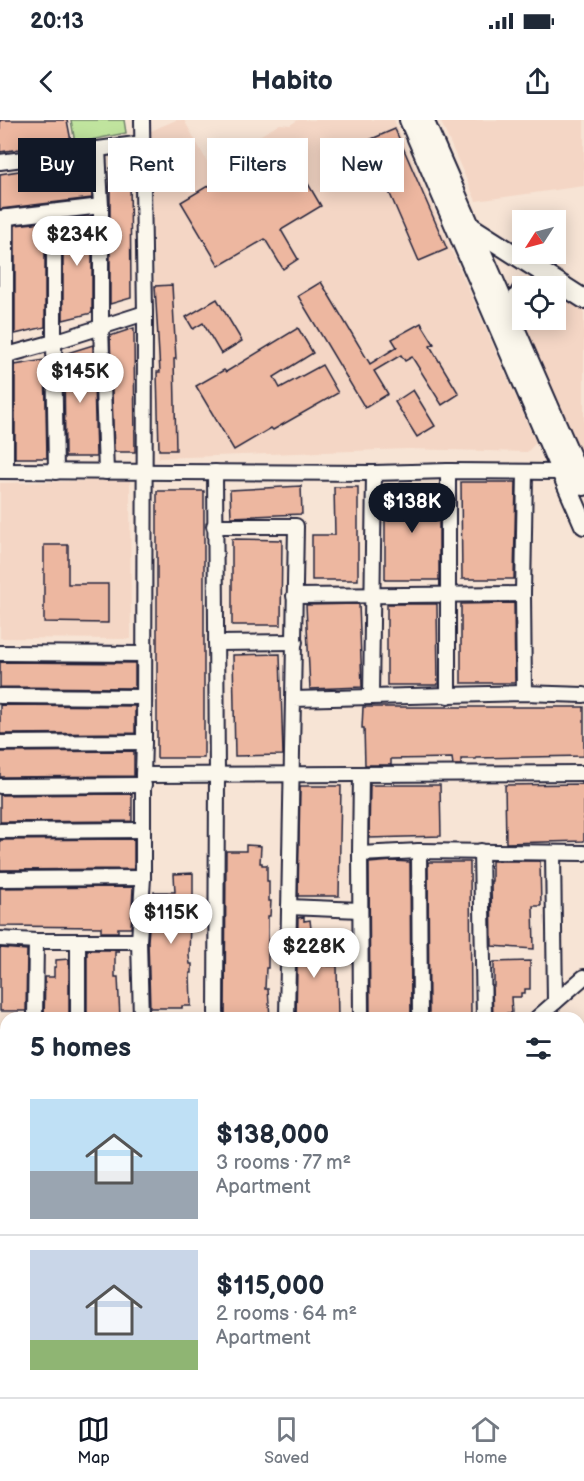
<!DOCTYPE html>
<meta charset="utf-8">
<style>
:root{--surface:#fff;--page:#f6f6f7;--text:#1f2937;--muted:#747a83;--line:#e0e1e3;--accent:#111827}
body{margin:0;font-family:"Balsamiq Sans",sans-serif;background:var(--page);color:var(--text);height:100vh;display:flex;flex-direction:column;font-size:22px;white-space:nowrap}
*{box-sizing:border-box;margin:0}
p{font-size:20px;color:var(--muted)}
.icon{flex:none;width:33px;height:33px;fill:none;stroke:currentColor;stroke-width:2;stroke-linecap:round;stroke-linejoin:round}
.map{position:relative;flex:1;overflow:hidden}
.sheet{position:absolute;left:0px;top:892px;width:585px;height:386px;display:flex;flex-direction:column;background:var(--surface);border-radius:18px 18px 0 0;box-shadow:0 3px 15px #0003}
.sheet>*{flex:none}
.hud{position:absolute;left:18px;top:18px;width:549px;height:54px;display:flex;gap:12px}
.needle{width:39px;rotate:234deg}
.fabs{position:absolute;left:512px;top:90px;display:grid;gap:12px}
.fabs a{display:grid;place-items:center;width:54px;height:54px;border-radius:0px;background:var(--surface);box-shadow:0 3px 15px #0003;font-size:30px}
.price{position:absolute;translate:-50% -51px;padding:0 14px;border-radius:21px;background:#fff;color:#222;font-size:20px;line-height:39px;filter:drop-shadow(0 2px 3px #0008)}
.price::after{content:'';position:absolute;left:50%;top:36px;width:18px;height:14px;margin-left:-9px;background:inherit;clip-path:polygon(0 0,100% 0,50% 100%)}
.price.on{background:var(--accent);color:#fff}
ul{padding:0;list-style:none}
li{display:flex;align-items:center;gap:18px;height:150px;padding:0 30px}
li+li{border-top:2px solid var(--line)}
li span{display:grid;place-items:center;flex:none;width:168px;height:120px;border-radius:0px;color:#555}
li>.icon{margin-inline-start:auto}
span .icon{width:72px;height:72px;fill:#fffc;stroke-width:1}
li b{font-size:26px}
h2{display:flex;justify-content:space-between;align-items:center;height:72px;padding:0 30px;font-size:26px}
.pill{padding:0 21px;border-radius:0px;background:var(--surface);box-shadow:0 3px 15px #0003;font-size:21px;line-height:54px}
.pill.on{background:var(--accent);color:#fff}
.status{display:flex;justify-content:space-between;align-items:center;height:42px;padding:0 30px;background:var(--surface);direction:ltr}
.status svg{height:16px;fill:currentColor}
header{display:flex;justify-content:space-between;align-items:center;height:78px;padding:0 30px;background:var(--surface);font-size:27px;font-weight:600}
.tab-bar{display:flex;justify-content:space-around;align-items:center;height:84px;border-top:2px solid var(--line);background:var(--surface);font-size:16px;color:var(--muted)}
.tab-bar a{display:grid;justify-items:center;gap:3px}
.tab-bar .on{color:var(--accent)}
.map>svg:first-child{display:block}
</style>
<div class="status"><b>20:13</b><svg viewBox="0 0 49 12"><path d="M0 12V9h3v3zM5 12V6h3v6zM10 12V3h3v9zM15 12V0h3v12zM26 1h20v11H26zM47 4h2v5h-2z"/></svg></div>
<header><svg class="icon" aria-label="back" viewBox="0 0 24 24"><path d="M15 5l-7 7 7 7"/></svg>Habito<svg class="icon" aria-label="share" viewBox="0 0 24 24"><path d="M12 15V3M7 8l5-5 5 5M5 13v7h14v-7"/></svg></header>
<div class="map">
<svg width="584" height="1277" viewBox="0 0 584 1277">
<rect width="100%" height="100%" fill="#f7e4d5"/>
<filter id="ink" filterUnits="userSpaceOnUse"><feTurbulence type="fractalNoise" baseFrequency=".0167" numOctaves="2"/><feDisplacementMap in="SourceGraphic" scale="12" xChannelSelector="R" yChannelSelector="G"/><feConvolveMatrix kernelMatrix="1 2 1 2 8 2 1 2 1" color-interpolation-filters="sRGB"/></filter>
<g filter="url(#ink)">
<g fill="#f4d6c5">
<path d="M176,0H184L209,45L280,4L290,5L298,0H394L536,323L527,332L408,329L159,338L151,11Z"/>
<path d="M440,0H584V66L476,81Z"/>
<path d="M555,176L572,183L584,191V346L524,207V200H555Z"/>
<path d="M130,360L131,519L0,518V363Z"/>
</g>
<path fill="#c0e49e" stroke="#71836c" stroke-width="1.5" d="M71,0H124L126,13L75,23Z"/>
<g fill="#edb7a0" stroke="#22223b" stroke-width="1.5">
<path d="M0,0H67L71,21L0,32Z"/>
<path d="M395,9L447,129L419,141L367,21Z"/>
<path d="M283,21L321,86L281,110L298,139L283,149L265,119L219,146L181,82Z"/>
<path d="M90,40L92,78L0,89V54Z"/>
<path d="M130,47L131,178L110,184V48Z"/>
<path d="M89,96H92V193L63,200V100Z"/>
<path d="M45,102V207L15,214V105Z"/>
<path d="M321,162L370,244L397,227L392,219L421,203L434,224L430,226L459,274L442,285L412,237L405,241L401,235L374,251L388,274L365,288L298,176Z"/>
<path d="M172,165L176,239H174L176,330H159L157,252H160L155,166Z"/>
<path d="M217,179L242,221L221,234L203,203L193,209L186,197Z"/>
<path d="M134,208L135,332H114L110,216Z"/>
<path d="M298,208L313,233L274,257L280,268L322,245L338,273L273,310L271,308L234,330L196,266L224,250L226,252Z"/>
<path d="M93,225L96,337H65L64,234Z"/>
<path d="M45,240L47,338H15V245Z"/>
<path d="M413,270L435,306L417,317L395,282Z"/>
<path d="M461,362H516L514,459H462Z"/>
<path d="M301,366L302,394L231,397L230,370Z"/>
<path d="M334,367H358V460H312V415H335Z"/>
<path d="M439,367V460H385V368Z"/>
<rect x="157" y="371" width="47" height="267"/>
<path d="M232,419L282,420L281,505H232Z"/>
<path d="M44,425H68V464H108V503L44,502Z"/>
<path d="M514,483L515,563H461V484Z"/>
<path d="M359,484L362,567L310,569L306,485Z"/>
<path d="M387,484H437L438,565H387Z"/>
<path d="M280,534L283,635L235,636L233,535Z"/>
<path d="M0,542L135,543V568L0,567Z"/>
<path d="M0,585L135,586V613L0,614Z"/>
<path d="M363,587H584V636L476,638V639H461V645H453L452,638L391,639V645H365L364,608H362Z"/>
<path d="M134,631V656L0,657V632Z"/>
<path d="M584,664V721L506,723L505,665Z"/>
<path d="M370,665H440L441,716L369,718Z"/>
<path d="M300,666H341L339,776H298Z"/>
<path d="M132,674V701L0,702V675Z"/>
<path d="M134,719V749L0,750V720Z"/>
<path d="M246,725L261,726L260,743H262V745H267V761H269V781H271L270,796H268V848H266L265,869H268L270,898H225L226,731H246Z"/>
<path d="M393,741L410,742L411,898H370L369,743Z"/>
<path d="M492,741H540L541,786H533L534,829L492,826L491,761H492Z"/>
<path d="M428,742H470L471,898H429Z"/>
<path d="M193,753V799H190V802L189,836L190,844H192V853H190L191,886H182V888H150L148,821L151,781H154V772H175L174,754Z"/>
<path d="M133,767L131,808H118V812H101V807L0,806V768Z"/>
<path d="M304,797V801L310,800L314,836L327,835V846H337L338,898H296L298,798Z"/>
<path d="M0,828L27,830L26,891H0Z"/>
<path d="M87,830H119V832H115V857H118L120,898H87Z"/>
<path d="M69,839V898H44L45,857H54V847H56V840Z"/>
<path d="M530,841V869H525V873H521V877H511L512,893H507V898H493L492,866H494V842Z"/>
</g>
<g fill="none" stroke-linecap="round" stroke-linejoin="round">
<defs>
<g id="minor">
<path d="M98,29L101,86V207L106,352"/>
<path d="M0,42L143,23"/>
<path d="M54,92V222L56,352"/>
<path d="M0,98L101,86"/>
<path d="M0,237L54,222L145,193"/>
<path d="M0,351L374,353L448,351L561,352"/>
<path d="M6,351V97"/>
<path d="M448,351V576"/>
<path d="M215,352L217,654L216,898"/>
<path d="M214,406H296L293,579"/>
<path d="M294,476L523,474"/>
<path d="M216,523L295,522"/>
<path d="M0,533L144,534"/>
<path d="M524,573L523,474L525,352"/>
<path d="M0,576L144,577"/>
<path d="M371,577L374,353"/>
<path d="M0,623L144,622"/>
<path d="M361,654L360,734L361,898"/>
<path d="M143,655L584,653"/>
<path d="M0,666L144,665"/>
<path d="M0,711L143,710"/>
<path d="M419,731L420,898"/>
<path d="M481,731L484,898"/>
<path d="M553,733L555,882"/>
<path d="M360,734L419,731L584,733"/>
<path d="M0,759L143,758"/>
<path d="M289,787L360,790"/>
<path d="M0,819L36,821H139"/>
<path d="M35,898L36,821"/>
<path d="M78,898V821"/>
<path d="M141,898L139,821L143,758V655L144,622L145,193L142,0"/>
<path d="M287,898L293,579L524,573L584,575"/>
<path d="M537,898L584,857"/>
<path d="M0,1113L6,1116"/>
<path d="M0,1147H6"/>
<path d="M140,1272V1277"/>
<path d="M557,1273L569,1277"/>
<path d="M28,1277V1272"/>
<path d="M76,1277V1272"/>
<path d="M318,1277V1272"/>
</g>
<g id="major">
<path d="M409,0L584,405"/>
<path d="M424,0L584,366"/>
<path d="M470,106L584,179"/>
<path d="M512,201L515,182L522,170"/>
</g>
<g id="highway">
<path d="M0,990L6,991"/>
<path d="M0,1031L6,1033"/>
<path d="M579,1176L584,1178"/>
<path d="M579,1246L584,1247"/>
</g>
</defs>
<use href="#minor" stroke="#22223b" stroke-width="18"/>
<use href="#major" stroke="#22223b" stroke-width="22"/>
<use href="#highway" stroke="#22223b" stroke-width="26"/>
<use href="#minor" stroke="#fbf7ec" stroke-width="14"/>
<use href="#major" stroke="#fbf7ec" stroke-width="18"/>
<use href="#highway" stroke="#fbf7ec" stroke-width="21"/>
</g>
</g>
</svg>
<div class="fabs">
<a><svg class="needle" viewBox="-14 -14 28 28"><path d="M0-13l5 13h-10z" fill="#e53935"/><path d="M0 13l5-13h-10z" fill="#747a83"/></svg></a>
<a><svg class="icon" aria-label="locate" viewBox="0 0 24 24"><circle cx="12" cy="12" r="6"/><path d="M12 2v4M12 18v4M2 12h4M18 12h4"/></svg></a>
</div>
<b class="price" style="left:77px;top:147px">$234K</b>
<b class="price" style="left:80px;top:284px">$145K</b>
<b class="price on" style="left:412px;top:414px">$138K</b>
<b class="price" style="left:171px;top:825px">$115K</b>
<b class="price" style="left:314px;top:859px">$228K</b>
<div class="hud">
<a class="pill on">Buy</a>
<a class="pill">Rent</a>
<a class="pill">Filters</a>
<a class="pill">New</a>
</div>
<section class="sheet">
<h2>5 homes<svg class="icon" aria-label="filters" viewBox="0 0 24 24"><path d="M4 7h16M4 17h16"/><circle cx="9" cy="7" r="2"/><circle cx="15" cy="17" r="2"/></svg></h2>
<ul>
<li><span style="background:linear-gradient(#bfe0f5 60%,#9aa5b1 0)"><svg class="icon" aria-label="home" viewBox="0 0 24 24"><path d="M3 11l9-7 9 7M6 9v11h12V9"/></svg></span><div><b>$138,000</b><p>3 rooms · 77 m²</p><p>Apartment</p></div></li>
<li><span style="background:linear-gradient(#c9d6e8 75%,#8fb573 0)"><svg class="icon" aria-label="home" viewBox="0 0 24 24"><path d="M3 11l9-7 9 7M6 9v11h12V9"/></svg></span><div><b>$115,000</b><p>2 rooms · 64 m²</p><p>Apartment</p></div></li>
</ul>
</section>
</div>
<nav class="tab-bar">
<a class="on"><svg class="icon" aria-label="map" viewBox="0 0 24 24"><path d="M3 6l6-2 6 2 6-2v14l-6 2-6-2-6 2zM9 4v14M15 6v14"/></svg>Map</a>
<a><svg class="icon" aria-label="saved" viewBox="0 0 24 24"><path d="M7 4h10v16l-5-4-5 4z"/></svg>Saved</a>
<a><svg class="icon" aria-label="home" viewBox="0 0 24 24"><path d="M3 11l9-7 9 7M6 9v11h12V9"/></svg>Home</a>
</nav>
